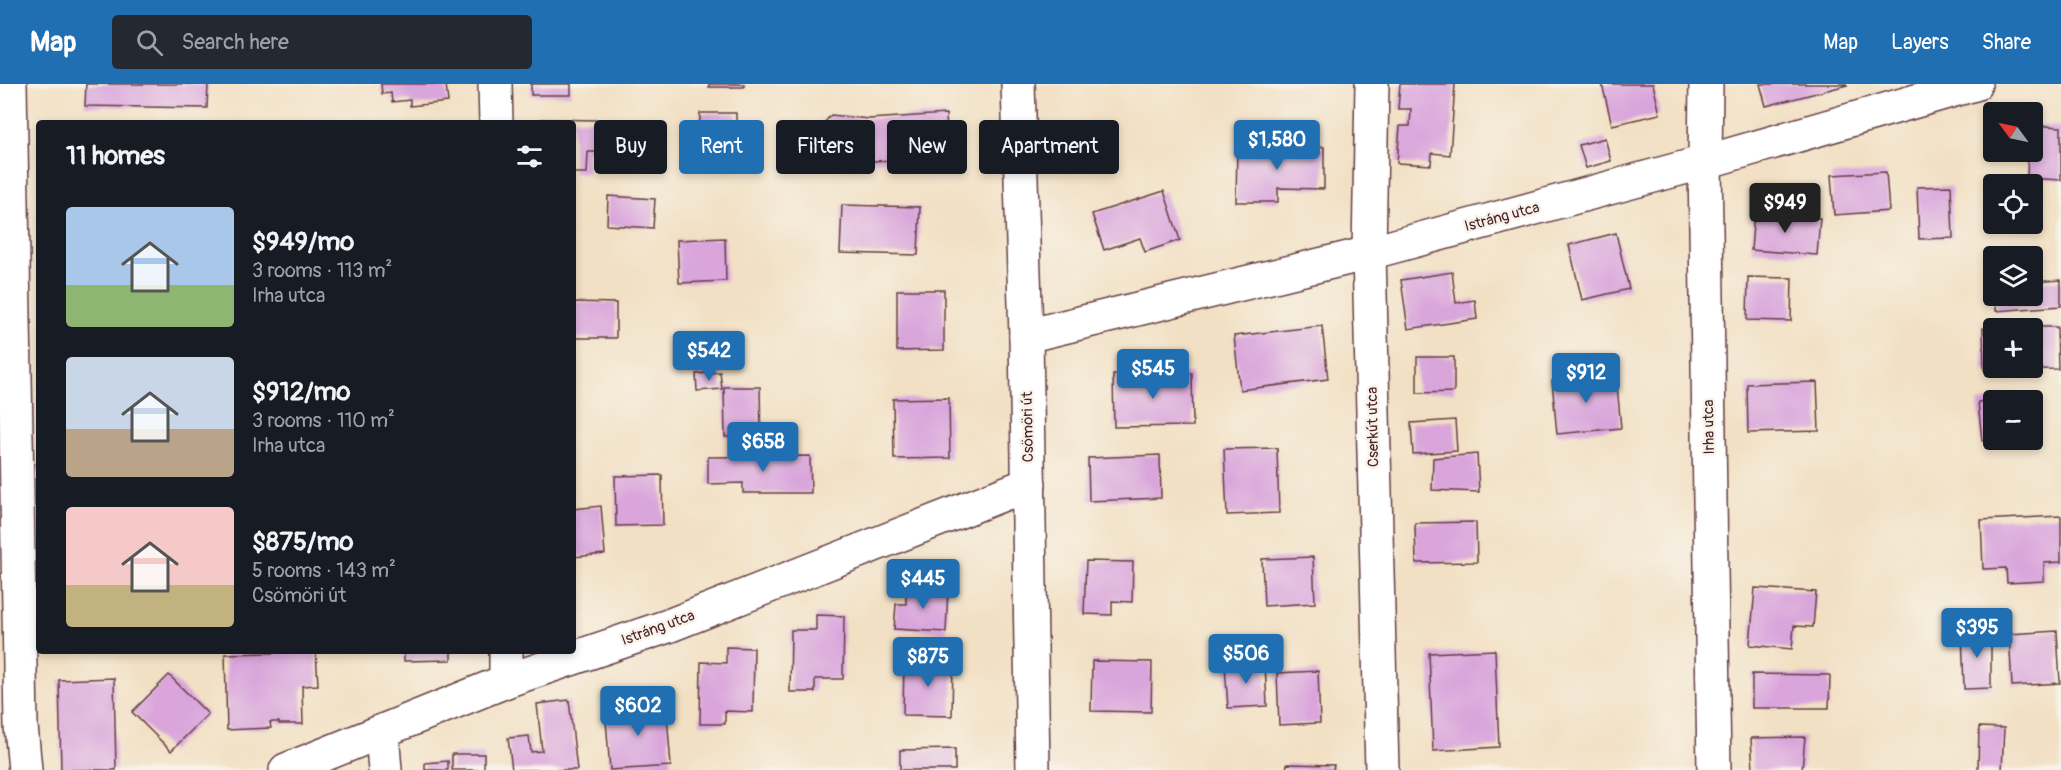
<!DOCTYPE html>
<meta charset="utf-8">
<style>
:root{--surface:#171b24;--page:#242831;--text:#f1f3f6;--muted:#9ea1a6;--accent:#1f6fb2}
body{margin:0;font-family:Pangolin,sans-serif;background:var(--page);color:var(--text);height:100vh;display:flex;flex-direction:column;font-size:22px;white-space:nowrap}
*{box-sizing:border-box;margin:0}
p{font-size:20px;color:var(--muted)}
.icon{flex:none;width:33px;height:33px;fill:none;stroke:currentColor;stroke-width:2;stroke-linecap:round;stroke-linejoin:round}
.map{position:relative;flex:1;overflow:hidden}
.sheet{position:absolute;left:36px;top:36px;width:540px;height:534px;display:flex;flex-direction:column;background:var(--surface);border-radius:6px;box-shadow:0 3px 9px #0003}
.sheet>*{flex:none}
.top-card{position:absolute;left:594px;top:36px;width:570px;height:54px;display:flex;gap:12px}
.needle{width:39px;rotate:303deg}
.controls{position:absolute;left:1983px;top:18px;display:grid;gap:12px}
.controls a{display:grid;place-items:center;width:60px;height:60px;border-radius:6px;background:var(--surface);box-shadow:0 3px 9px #0003;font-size:30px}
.price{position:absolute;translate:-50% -51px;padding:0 14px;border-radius:6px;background:var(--accent);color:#fff;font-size:20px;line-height:39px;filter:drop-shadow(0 2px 3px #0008)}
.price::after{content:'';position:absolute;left:50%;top:36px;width:18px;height:14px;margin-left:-9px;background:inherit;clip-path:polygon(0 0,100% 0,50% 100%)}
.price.on{background:#222;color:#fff}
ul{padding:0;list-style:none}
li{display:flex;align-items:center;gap:18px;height:150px;padding:0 30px}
li span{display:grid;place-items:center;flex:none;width:168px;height:120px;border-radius:6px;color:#555}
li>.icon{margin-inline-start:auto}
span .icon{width:72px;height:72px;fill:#fffc;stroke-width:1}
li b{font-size:26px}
h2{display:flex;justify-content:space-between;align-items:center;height:72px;padding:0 30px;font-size:26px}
.chip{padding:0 21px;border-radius:6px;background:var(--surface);box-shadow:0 3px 9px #0003;font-size:21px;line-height:54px}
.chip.on{background:var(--accent);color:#fff}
header{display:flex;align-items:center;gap:36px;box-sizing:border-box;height:84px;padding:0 30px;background:var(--accent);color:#fff}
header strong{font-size:28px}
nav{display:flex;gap:33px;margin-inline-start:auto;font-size:21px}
.search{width:420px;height:54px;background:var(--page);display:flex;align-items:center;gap:15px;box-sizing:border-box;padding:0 21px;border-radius:6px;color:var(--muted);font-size:22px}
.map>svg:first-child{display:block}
</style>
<header>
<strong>Map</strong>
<div class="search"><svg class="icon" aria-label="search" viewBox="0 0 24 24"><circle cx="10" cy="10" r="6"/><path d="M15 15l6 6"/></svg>Search here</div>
<nav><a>Map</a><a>Layers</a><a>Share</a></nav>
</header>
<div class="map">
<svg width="2061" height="686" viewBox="0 0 2061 686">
<rect width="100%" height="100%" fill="#f7f3e8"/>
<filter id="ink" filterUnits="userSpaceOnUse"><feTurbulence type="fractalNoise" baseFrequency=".0167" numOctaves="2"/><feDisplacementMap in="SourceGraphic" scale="12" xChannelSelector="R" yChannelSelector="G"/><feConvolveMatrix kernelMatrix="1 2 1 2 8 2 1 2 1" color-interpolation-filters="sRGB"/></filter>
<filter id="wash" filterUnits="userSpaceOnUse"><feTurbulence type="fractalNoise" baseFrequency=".008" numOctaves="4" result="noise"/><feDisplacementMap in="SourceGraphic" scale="24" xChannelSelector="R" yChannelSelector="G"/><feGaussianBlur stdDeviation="1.35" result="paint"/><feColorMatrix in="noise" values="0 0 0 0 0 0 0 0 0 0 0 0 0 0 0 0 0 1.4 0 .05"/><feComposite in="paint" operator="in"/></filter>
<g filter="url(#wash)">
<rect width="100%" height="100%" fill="#f2e0c4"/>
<g id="blocks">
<g fill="#d9a5db">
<path d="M86,0H208L207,24L85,22Z"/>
<path d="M381,0H446L448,18L410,22V16L392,18L391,9L382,10Z"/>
<rect x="531" y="0" width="40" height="11"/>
<rect x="709" y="0" width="35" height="3"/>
<path d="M1400,0H1455L1450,71L1432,69L1431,81L1397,79L1400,42H1410L1411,25H1398Z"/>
<path d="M1602,0H1653L1660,30L1612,41Z"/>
<path d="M1760,0H1846L1847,1L1766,22Z"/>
<path d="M700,29H736V85H699Z"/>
<path d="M946,30L948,74L871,77L842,73L809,56L831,31L869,35Z"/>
<path d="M541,35L598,36V45H606V68H588L587,89H573V39H540Z"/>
<path d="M2032,41L2061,43V96L2027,94L2028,68H2032Z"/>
<path d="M1605,54L1611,77L1586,84L1579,61Z"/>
<path d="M1237,62L1324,63V105L1278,104V118H1236Z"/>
<path d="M1886,88L1889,127L1834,131L1831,91Z"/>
<path d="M1951,102L1953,154L1919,155L1917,103Z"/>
<path d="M1164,107L1180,156L1145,168L1140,154L1104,166L1092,130Z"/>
<path d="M608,112L655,115L653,144L607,141Z"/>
<path d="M842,121L920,123L918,171L840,169Z"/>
<path d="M1754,128L1820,134L1817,171L1751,166Z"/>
<path d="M1616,149L1629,205L1582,216L1569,161Z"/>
<path d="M725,154L726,197L679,199L677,156Z"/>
<path d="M1452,188L1456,219L1475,216L1477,235L1408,245L1401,196Z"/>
<path d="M1748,193L1792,194L1791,237L1747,236Z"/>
<path d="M2061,196V222L1996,227V212H2032V198Z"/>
<path d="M897,206H944V266L897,267Z"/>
<path d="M573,218L616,219V254H573Z"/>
<path d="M1322,242L1328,295L1240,306L1234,252Z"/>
<path d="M2032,243H2057L2058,285L1984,286L1983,244H1994V284H2032Z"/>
<path d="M1417,273H1454V308L1417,309Z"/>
<path d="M720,288L722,305L697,307L696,290Z"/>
<path d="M1192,289L1193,342L1114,343L1113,291Z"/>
<path d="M1616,291L1621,344L1557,350L1552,297Z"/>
<path d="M1817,298L1819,347L1748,349L1747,300Z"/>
<path d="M724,303H760L761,352L725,353Z"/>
<path d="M949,314L950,374L894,375L893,315Z"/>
<path d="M1994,316V356L1982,357L1978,318Z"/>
<path d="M1455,336L1457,367L1413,370L1411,339Z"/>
<path d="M1277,364L1279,429L1227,431L1224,365Z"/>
<path d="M1477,370L1479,408L1432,406L1433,374Z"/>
<path d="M1160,371L1161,414L1089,417L1088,374Z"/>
<path d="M810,372L811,409H743V399L708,400V373Z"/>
<path d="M662,391L663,441L616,442L615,392Z"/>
<path d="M601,422L605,470L573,473V425Z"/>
<path d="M2061,432V478L2044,479V497L2007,499L2006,484L1983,485L1981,436Z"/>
<path d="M1476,438L1477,478L1416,479L1415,439Z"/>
<path d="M1313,473L1315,519L1264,522L1262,475Z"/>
<path d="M1086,477L1133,478L1132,518L1112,517V531L1084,530Z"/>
<path d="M906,502L948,504L946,548L894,545L896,520H906Z"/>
<path d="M1755,504L1816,508L1813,543L1794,542L1792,565L1750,561Z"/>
<path d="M816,531L844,532L843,595H815V608H790L791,546H816Z"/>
<path d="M1962,547H1991V604L1964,605Z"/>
<path d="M2057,547L2060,599L2012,602L2009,550Z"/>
<path d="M726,563L754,564L753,628L725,627V640H700L701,578L726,579Z"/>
<path d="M1495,566L1499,663L1433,667L1429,569Z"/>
<path d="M273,567H316L318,601L302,602L303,640H279V638H270L271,644L227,646L225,570L273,569Z"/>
<path d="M404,567H451V576L404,577Z"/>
<path d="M904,576H953L952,632L903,631Z"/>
<path d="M1092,577L1152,578L1151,628L1091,627Z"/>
<path d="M1265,579L1267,622L1228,624L1225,581Z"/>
<path d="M1318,587L1320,639L1279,641L1277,589Z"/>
<path d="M1752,590L1830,591L1829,624H1752Z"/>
<path d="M169,591L208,630L171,667L132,628Z"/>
<path d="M114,594L116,686H61L59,596Z"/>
<path d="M569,616L577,686H512L508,654L529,652L531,668L542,667L537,620Z"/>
<path d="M666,619L671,682L610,686L605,624Z"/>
<path d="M1979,643L2004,644L2002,686H1978Z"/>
<path d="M1805,653L1802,686H1753L1751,654Z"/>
<path d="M955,665V686H900V666Z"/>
<rect x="452" y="670" width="32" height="16"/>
<path d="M448,677V686H425V679Z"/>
<path d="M1287,680L1334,681L1333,686H1286Z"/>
</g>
</g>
</g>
<g filter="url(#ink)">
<use href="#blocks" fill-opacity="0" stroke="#633c42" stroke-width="1.5"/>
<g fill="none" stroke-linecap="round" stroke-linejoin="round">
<defs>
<g id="street">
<path d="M10,0L21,642L25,686"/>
<path d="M495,0L496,39"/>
<path d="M1018,0L1026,252L1033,686"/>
<path d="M1372,0L1369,169L1382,686"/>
<path d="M1706,0L1705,78L1714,686"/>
<path d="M1026,252L1369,169L1705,78L1975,0"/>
<path d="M506,567V597"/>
<path d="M382,649L385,686"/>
<path d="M286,686L506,597L668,542L1029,400"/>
</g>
</defs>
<use href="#street" stroke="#633c42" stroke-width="36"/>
<use href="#street" stroke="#fff" stroke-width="33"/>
</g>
</g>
<g text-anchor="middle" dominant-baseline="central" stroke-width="5" stroke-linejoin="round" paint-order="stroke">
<g font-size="15" fill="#4a1f2b" stroke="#f7f3e8">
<text transform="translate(1502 133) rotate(-15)">Istráng utca</text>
<text transform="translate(1028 343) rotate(-91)">Csömöri út</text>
<text transform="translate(1373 343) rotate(-91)">Cserkút utca</text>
<text transform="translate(1709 343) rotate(-91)">Irha utca</text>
<text transform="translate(658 544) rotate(-20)">Istráng utca</text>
</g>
</g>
</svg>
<div class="controls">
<a><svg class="needle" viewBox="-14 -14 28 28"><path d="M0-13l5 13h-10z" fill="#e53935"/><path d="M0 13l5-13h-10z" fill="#9ea1a6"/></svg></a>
<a><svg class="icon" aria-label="locate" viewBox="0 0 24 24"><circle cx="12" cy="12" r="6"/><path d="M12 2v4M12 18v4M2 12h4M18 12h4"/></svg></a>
<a><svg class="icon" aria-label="layers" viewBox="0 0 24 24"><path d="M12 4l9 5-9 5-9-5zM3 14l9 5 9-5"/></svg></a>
<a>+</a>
<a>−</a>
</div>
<b class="price" style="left:1277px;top:87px">$1,580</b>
<b class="price on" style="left:1785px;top:150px">$949</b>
<b class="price" style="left:709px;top:298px">$542</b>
<b class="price" style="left:1153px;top:316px">$545</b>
<b class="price" style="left:1586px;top:320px">$912</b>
<b class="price" style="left:763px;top:389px">$658</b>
<b class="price" style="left:923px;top:526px">$445</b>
<b class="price" style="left:1977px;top:575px">$395</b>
<b class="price" style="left:1246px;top:601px">$506</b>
<b class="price" style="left:928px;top:604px">$875</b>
<b class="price" style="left:638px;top:653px">$602</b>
<div class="top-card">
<a class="chip">Buy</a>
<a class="chip on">Rent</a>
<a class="chip">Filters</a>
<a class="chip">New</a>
<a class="chip">Apartment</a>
</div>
<section class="sheet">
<h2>11 homes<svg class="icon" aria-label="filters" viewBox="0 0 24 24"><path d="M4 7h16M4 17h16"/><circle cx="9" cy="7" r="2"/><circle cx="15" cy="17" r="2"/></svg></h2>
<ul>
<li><span style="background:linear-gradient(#a9c7e8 65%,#8fb573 0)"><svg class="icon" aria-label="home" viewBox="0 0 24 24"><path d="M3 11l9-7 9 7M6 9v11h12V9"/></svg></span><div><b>$949/mo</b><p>3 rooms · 113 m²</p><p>Irha utca</p></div></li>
<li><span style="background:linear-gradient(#c9d6e8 60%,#b9a48a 0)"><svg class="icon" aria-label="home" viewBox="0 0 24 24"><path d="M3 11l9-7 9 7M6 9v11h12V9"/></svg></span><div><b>$912/mo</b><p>3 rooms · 110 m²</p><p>Irha utca</p></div></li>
<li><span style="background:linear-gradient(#f6c9c9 65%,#c2b280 0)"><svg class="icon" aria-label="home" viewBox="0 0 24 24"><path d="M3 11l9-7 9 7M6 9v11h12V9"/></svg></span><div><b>$875/mo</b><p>5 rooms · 143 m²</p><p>Csömöri út</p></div></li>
</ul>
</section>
</div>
